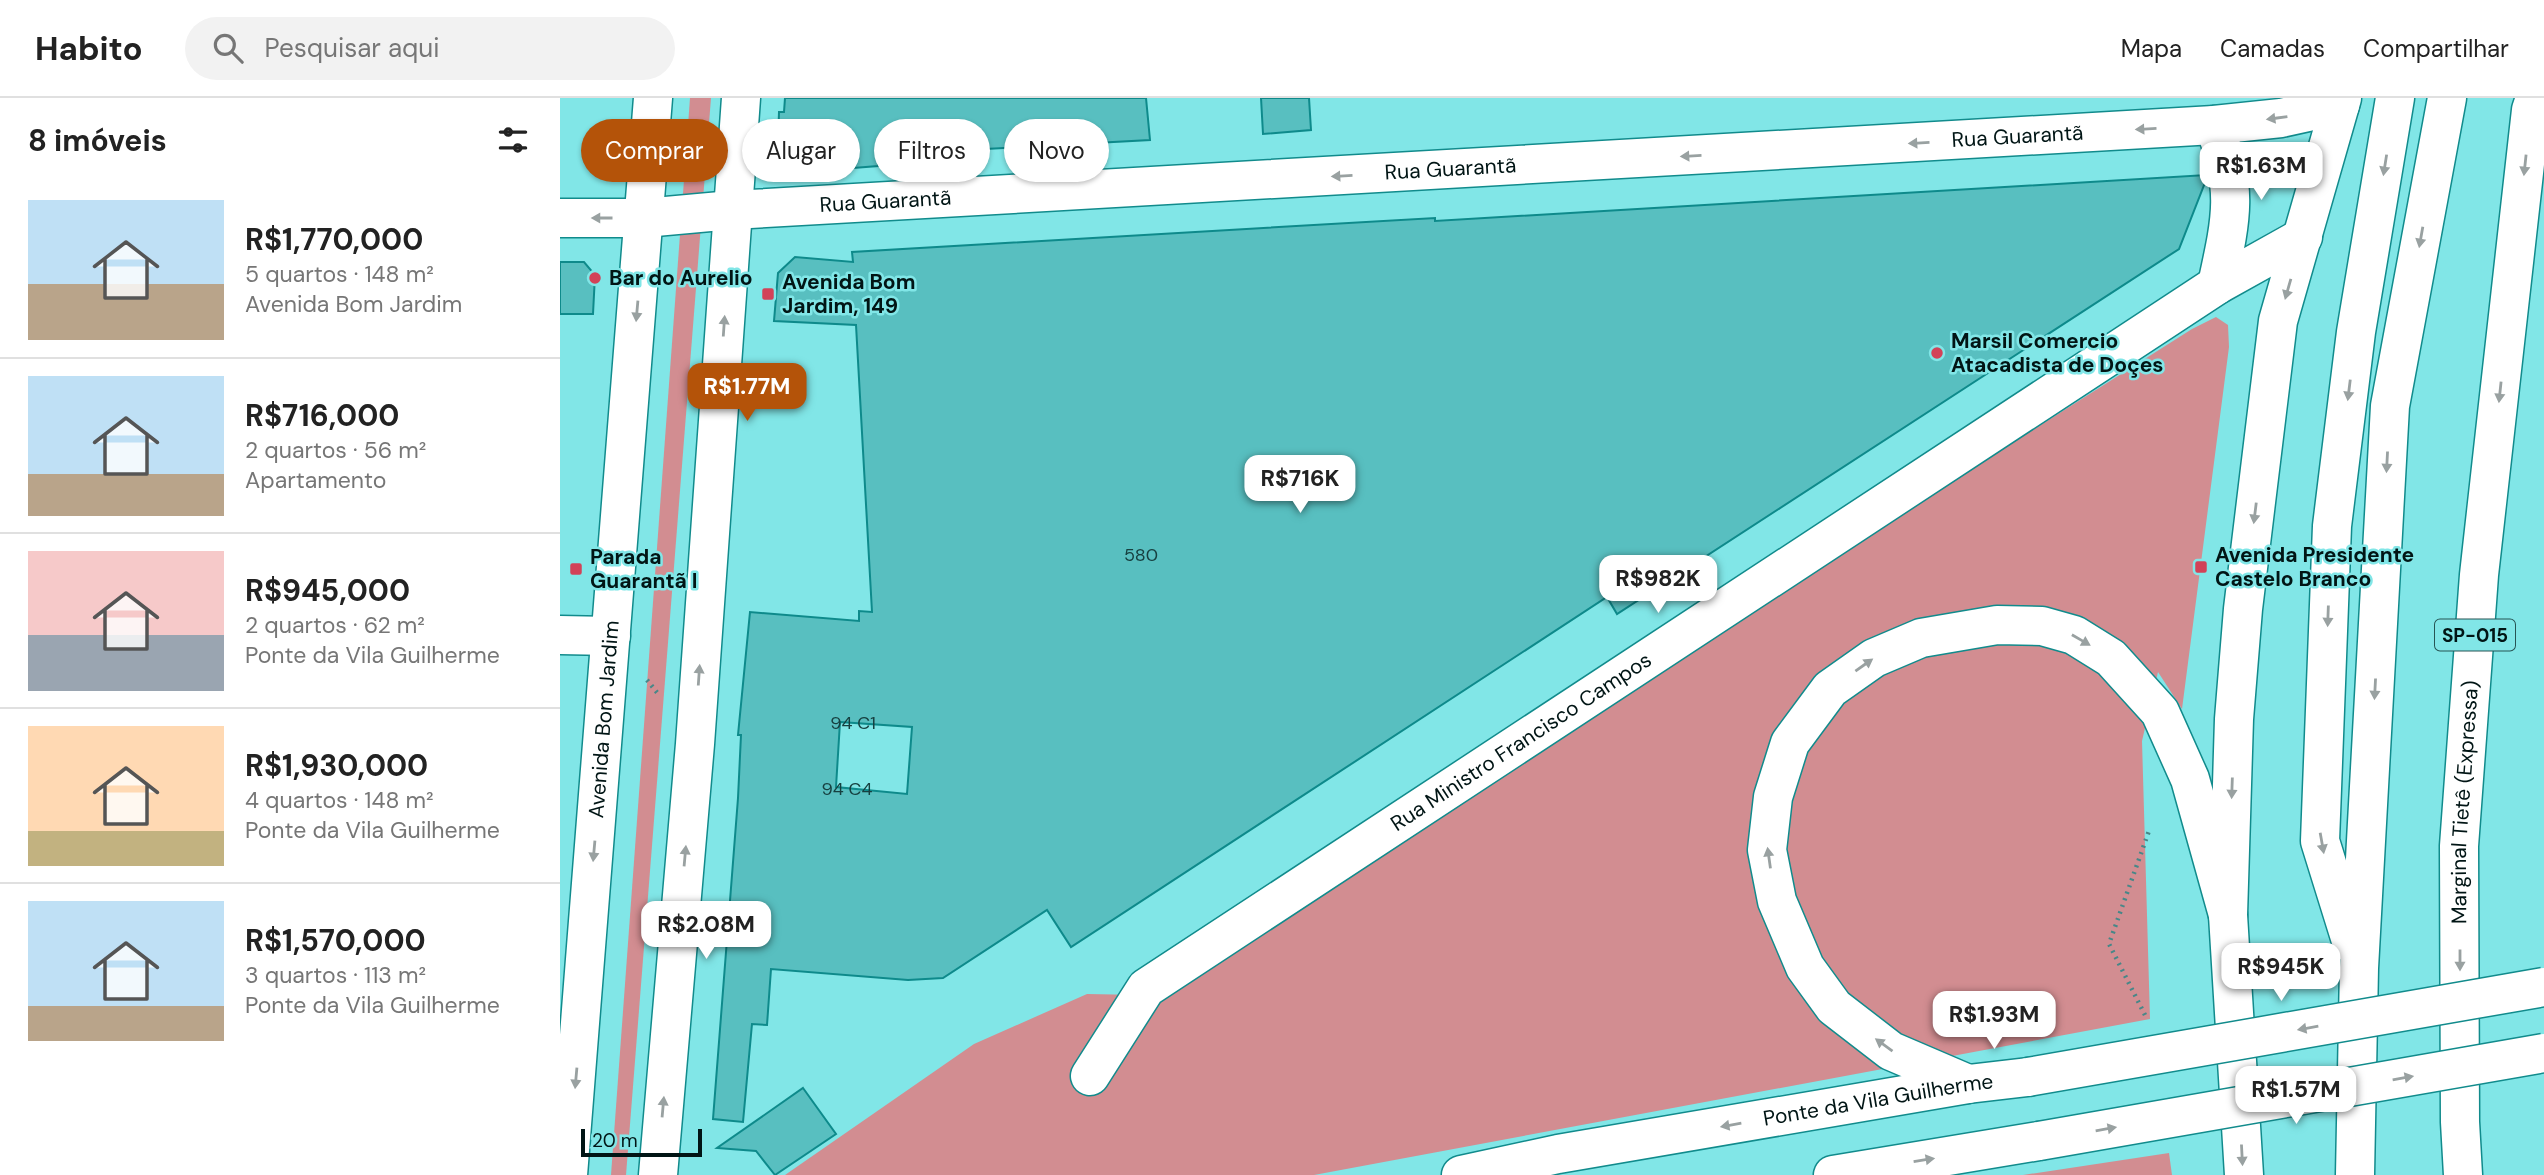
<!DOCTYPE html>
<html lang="pt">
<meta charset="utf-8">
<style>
:root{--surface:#fff;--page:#f2f2f2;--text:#222;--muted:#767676;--line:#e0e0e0;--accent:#b45309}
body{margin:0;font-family:"DM Sans",sans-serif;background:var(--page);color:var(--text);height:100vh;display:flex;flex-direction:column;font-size:26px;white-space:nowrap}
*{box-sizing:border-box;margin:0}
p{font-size:23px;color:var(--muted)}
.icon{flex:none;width:38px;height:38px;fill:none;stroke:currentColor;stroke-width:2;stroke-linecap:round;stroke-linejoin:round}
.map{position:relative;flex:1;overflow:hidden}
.details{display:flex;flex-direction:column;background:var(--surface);width:560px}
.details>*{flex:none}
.guide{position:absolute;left:21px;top:21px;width:665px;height:63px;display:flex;gap:14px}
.scale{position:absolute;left:21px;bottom:18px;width:121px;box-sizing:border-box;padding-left:7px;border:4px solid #011515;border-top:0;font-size:19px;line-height:24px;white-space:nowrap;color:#011515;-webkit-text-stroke:5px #81e6e7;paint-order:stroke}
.price{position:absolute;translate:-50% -60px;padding:0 16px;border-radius:14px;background:#fff;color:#222;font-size:23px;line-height:46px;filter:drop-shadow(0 2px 4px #0008)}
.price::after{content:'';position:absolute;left:50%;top:42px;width:21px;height:16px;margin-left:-10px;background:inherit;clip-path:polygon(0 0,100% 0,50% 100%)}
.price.current{background:var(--accent);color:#fff}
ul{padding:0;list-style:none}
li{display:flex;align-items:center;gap:21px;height:175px;padding:0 28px}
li+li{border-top:2px solid var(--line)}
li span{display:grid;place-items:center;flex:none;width:196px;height:140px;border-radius:0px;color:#555}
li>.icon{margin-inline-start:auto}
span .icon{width:84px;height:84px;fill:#fffc;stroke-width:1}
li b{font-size:30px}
h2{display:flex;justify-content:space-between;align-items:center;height:84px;padding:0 28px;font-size:30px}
.pill{padding:0 24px;border-radius:32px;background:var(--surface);box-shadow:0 2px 5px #0004;font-size:24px;line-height:63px}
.pill.current{background:var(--accent);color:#fff}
header{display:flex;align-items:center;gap:42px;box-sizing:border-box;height:98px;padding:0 35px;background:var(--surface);border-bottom:2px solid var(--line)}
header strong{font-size:33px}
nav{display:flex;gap:38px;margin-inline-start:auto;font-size:24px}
.search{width:490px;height:63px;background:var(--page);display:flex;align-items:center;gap:18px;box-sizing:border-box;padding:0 24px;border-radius:38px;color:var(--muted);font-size:26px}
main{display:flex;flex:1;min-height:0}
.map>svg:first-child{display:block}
</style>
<header>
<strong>Habito</strong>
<div class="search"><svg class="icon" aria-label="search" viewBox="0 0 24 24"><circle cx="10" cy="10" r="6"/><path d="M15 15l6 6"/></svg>Pesquisar aqui</div>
<nav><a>Mapa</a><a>Camadas</a><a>Compartilhar</a></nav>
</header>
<main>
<section class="details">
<h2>8 imóveis<svg class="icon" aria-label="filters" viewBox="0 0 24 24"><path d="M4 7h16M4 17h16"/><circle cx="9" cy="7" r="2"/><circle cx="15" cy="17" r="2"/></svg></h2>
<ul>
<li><span style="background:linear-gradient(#bfe0f5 60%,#b9a48a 0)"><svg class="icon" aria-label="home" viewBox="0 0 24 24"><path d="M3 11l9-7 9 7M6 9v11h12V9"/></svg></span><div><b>R$1,770,000</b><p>5 quartos · 148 m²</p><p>Avenida Bom Jardim</p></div></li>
<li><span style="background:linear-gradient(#bfe0f5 70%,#b9a48a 0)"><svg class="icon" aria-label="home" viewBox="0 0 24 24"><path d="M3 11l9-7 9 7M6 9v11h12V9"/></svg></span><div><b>R$716,000</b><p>2 quartos · 56 m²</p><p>Apartamento</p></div></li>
<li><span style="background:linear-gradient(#f6c9c9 60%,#9aa5b1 0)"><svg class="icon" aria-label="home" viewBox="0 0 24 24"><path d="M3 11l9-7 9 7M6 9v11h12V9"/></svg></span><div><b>R$945,000</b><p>2 quartos · 62 m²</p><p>Ponte da Vila Guilherme</p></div></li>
<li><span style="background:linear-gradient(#ffd9b3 75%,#c2b280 0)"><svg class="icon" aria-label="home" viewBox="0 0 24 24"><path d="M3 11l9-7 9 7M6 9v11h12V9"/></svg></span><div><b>R$1,930,000</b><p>4 quartos · 148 m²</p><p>Ponte da Vila Guilherme</p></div></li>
<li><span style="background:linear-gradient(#bfe0f5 75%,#b9a48a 0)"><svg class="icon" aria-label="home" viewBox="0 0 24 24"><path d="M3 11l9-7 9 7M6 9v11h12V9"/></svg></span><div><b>R$1,570,000</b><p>3 quartos · 113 m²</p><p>Ponte da Vila Guilherme</p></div></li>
</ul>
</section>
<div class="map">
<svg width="1984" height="1077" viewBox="0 0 1984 1077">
<rect width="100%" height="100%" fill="#81e6e7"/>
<g fill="#d28d91">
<path d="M130,0H151L66,1077H51Z"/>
<path d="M1656,219L1668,227L1669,249L1622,611L1598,574L1582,643L1590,921L754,1077H225L414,946L527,896L581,897L1632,231Z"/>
<path d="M1609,1055L1612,1077H1463Z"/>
</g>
<g fill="#58bfc0" stroke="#0e8a8b" stroke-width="2" fill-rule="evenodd">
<path d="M225,0H586L590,42L351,55V61L318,64V68L281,71V66L240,68L228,63L218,46L219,14H224Z"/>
<path d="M701,0H749L751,32L703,36Z"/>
<path d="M1646,77V82L1619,151L1057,516L1047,499L511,849L487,812L383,880L348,882L211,871L207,927L192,926L183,1024L153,1021L178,700L181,637H178L190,514L299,523V513L312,514L296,227L214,223L218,175L235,159L293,164L292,154L875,120V123ZM280,624L352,629L347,696L276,689Z"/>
<path d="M0,164H24L35,177L33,216H0Z"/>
<path d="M243,990L276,1036L215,1077L196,1053L157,1050Z"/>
</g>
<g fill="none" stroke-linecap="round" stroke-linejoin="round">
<defs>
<g id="street">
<path d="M0,120H84"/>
<path d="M0,537L51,538"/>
<path id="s1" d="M530,978L586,890L1657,187L1743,139"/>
</g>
<g id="secondary">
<path d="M1654,27C1679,92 1671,122 1657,187"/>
<path id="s2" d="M84,120L172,112L1654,27L1721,20L1780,7"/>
<path id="s3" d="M8,1077L93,0"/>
<path d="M98,1077L135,646L181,0"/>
<path id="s4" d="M901,1077L998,1056L1408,986L1468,979"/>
<path d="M1273,1077L1479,1043"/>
</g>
<g id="highway">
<path d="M1792,846L1760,743L1772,428L1796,234L1835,0"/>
<path d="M1408,986L1331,953L1274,909L1245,869L1217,803L1207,752L1213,699L1230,645L1270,591L1314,560L1361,540L1437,527L1482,528L1514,537L1551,560L1600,614L1630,681L1668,817"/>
<path d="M1684,1077L1668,817L1674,621L1683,511L1718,223L1782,0"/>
<path d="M1795,1077L1799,870L1830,308L1887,0"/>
<path id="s5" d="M1903,1077L1900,1024L1899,748L1919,477L1971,12L1975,0"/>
</g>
</defs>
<use href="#street" stroke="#118b8c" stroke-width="41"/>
<use href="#secondary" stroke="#118b8c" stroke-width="41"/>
<use href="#highway" stroke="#118b8c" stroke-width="41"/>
<g stroke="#478788" stroke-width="4.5" stroke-dasharray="2 5" stroke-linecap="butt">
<path d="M87,582L99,597"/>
<path d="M1585,917L1549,846L1590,730"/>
</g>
<use href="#street" stroke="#fff" stroke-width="38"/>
<use href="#secondary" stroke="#fff" stroke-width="38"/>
<use href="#highway" stroke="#fff" stroke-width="38"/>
<defs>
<g id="secondary-bridge">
<path d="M1468,979L1984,889"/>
<path d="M1479,1043L1984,955"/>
</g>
</defs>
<use href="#secondary-bridge" stroke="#118b8c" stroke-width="41" stroke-linecap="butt"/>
<use href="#secondary-bridge" stroke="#fff" stroke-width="38"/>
</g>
<defs><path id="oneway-solid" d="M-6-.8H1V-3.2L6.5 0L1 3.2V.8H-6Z" transform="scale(1.75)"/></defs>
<g fill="#99a1a1">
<use href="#oneway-solid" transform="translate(1717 20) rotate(172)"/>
<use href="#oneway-solid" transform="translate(1586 31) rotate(177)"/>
<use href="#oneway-solid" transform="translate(1359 45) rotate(177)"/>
<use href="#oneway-solid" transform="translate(1131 58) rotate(177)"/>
<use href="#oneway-solid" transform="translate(1825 67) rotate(99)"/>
<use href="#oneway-solid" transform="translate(1965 67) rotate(96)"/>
<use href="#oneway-solid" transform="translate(782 78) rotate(177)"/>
<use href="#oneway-solid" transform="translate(42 120) rotate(-180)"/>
<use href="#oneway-solid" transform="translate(1861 139) rotate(100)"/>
<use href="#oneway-solid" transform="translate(1728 191) rotate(106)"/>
<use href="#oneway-solid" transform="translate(77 213) rotate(95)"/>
<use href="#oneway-solid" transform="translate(164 228) rotate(-86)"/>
<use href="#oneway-solid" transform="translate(1789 292) rotate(97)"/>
<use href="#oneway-solid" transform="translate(1940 294) rotate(96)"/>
<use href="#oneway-solid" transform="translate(1827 364) rotate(93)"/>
<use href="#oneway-solid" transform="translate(1695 415) rotate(97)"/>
<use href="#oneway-solid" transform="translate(1768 518) rotate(92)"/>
<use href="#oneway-solid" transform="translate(1521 542) rotate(30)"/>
<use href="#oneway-solid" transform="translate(1304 567) rotate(-35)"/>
<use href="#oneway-solid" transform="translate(139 577) rotate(-86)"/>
<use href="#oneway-solid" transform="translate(1815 591) rotate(93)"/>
<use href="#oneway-solid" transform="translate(1672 690) rotate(92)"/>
<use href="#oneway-solid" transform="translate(1762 745) rotate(80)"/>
<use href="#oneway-solid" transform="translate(34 753) rotate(95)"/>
<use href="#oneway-solid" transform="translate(125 758) rotate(-85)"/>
<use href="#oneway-solid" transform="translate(1209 760) rotate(-98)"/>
<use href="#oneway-solid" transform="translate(1900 862) rotate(90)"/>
<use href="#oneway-solid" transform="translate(1748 930) rotate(170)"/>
<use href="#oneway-solid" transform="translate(1324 947) rotate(-144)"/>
<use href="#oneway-solid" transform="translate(16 980) rotate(95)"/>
<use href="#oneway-solid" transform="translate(1843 980) rotate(-10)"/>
<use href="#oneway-solid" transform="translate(103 1009) rotate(-85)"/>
<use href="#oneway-solid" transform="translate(1171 1027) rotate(170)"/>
<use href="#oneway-solid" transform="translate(1546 1031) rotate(-10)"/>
<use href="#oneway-solid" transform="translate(1682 1057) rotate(87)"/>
<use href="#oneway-solid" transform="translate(1364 1062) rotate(-9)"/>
</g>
<g fill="#d24258" stroke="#81e6e7" stroke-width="2.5">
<circle cx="35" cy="180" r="7"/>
<rect x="201" y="189" width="14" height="14" rx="3.5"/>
<circle cx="1377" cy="255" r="7"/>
<rect x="1634" y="462" width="14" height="14" rx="3.5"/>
<rect x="9" y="464" width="14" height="14" rx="3.5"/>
</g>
<g text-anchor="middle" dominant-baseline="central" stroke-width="5" stroke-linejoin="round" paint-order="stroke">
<g font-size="18" fill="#174040">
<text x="581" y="457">580</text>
<text x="293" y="625">94 C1</text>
<text x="287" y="691">94 C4</text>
</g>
<rect fill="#81e6e7" stroke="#275454" stroke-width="2" x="1875" y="521.5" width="80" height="31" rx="5"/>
<g font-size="19" font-weight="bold" fill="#011515">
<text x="1915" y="537">SP-015</text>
</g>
<g font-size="21" fill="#011515" stroke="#81e6e7">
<text stroke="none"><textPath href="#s2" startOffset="1376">Rua Guarantã</textPath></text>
<text stroke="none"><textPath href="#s2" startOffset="808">Rua Guarantã</textPath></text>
<text stroke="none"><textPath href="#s2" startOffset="242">Rua Guarantã</textPath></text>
<text stroke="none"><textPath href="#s3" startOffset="457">Avenida Bom Jardim</textPath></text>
<text stroke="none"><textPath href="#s1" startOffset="553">Rua Ministro Francisco Campos</textPath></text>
<text stroke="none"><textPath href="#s5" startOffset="373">Marginal Tietê (Expressa)</textPath></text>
<text stroke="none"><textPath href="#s4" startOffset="424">Ponte da Vila Guilherme</textPath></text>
</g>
<g font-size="21" font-weight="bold" fill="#011515" stroke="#81e6e7" text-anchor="start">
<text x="49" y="180">Bar do Aurelio</text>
<text x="222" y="184">Avenida Bom<tspan x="222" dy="24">Jardim, 149</tspan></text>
<text x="1391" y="243">Marsil Comercio<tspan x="1391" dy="24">Atacadista de Doçes</tspan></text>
<text x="1655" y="457">Avenida Presidente<tspan x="1655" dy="24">Castelo Branco</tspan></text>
<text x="30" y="459">Parada<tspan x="30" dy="24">Guarantã I</tspan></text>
</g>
</g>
</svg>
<div class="scale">20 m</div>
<b class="price" style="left:1701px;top:104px">R$1.63M</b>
<b class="price current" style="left:187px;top:325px">R$1.77M</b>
<b class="price" style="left:740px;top:417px">R$716K</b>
<b class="price" style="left:1098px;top:517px">R$982K</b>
<b class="price" style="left:146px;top:863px">R$2.08M</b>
<b class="price" style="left:1721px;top:905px">R$945K</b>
<b class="price" style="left:1434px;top:953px">R$1.93M</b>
<b class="price" style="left:1736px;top:1028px">R$1.57M</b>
<div class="guide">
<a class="pill current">Comprar</a>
<a class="pill">Alugar</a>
<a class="pill">Filtros</a>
<a class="pill">Novo</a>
</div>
</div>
</main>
